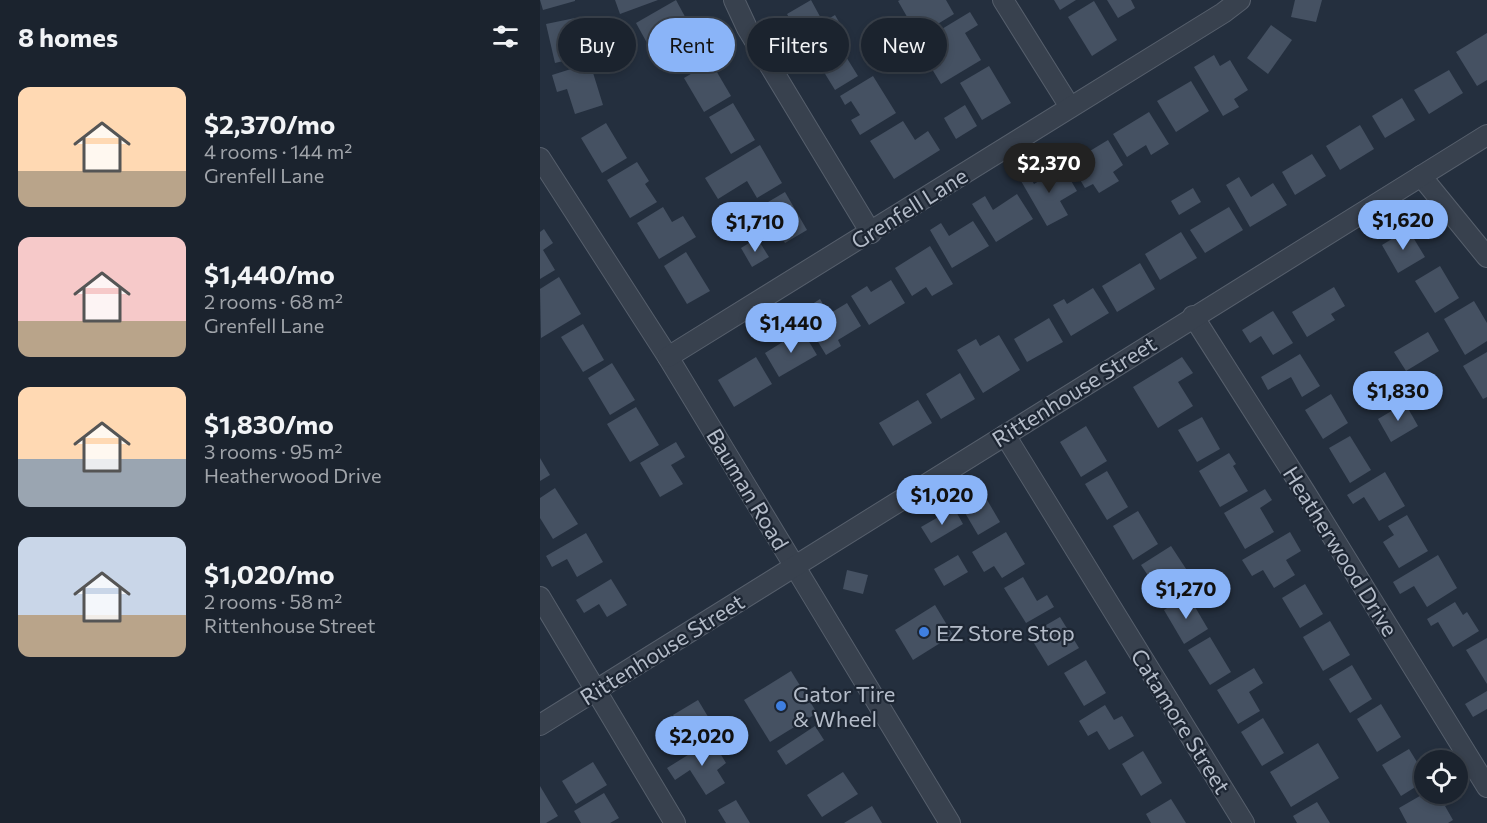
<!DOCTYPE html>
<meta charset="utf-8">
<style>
:root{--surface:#1b232e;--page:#242b36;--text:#f1f3f6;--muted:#a0a4aa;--line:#39404a;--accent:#8ab4f8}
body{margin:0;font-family:Commissioner,sans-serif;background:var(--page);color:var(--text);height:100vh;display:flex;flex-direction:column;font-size:22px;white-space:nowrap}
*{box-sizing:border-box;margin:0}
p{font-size:20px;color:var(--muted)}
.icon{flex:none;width:33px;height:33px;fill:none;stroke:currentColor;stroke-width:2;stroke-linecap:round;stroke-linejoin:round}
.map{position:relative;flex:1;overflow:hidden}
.sheet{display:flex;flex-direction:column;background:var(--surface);width:540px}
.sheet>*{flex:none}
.guide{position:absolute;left:18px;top:18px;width:570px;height:54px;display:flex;gap:12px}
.tools{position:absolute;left:874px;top:750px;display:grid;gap:12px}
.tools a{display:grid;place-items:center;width:54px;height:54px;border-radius:50%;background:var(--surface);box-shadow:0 3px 9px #0003,0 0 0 2px var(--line);font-size:30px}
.price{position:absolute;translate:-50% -51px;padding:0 14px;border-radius:21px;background:var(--accent);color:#111;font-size:20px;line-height:39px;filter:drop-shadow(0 2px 3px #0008)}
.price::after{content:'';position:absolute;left:50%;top:36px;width:18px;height:14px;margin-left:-9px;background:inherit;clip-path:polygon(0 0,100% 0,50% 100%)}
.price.current{background:#222;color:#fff}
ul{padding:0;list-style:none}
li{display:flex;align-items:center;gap:18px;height:150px;padding:0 18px}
li span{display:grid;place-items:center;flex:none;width:168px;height:120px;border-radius:12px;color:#555}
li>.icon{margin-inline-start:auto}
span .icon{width:72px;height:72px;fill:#fffc;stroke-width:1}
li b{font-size:26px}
h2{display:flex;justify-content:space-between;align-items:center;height:72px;padding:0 18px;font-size:26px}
.pill{padding:0 21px;border-radius:27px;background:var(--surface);box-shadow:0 3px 9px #0003,0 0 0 2px var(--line);font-size:21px;line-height:54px}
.pill.current{background:var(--accent);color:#111}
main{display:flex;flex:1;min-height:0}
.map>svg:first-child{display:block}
</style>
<main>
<section class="sheet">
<h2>8 homes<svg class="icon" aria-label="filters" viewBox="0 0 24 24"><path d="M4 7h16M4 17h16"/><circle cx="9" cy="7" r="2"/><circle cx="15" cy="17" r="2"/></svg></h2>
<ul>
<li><span style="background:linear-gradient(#ffd9b3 70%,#b9a48a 0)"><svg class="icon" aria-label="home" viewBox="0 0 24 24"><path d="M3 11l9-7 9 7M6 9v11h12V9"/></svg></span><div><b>$2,370/mo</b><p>4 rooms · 144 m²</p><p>Grenfell Lane</p></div></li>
<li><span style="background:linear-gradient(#f6c9c9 70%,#b9a48a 0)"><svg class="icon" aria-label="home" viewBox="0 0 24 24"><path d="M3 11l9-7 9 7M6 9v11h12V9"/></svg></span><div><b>$1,440/mo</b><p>2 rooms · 68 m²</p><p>Grenfell Lane</p></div></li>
<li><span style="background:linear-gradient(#ffd9b3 60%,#9aa5b1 0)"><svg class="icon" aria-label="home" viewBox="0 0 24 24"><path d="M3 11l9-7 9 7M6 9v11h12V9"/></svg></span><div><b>$1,830/mo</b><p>3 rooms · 95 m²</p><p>Heatherwood Drive</p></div></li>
<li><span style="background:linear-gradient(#c9d6e8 65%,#b9a48a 0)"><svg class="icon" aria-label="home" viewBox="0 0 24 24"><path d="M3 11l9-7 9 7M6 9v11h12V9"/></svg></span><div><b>$1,020/mo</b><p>2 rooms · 58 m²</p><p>Rittenhouse Street</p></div></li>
</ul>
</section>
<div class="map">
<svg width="947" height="823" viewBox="0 0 947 823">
<rect width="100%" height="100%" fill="#242f3e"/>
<g fill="#455162">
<path d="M0,0H35V1L3,10Z"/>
<path d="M75,0H118L80,14Z"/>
<path d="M136,0L157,39L117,61L96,23Z"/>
<path d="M271,0L283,22L295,15L302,27L267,48L247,14Z"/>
<path d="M360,0H406L414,14L378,36L358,1Z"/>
<path d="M514,0H536L520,10Z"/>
<path d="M567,0H591L595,8L578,18Z"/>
<path d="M755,0H782L776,22L751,17Z"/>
<path d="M554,1L577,40L552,56L528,17Z"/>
<path d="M430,12L438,25L425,33L441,60L401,84L377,44Z"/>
<path d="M35,18L44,56L15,63L6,24Z"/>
<path d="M731,25L752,40L728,74L707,58Z"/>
<path d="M947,33V80L937,86L916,52Z"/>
<path d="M295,39L318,76L295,90L279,64L264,73L257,62Z"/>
<path d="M674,55L680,66L690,60L708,90L694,99L699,107L683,116L654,67Z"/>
<path d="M171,62L191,96L164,112L144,78Z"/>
<path d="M50,63L63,105L35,114L27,89L17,92L12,75Z"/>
<path d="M449,66L471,103L442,120L420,83Z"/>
<path d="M909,70L923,93L889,114L874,90Z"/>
<path d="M333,76L356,113L320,135L311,120L320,115L311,101L305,105L300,96Z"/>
<path d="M651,81L669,111L636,132L617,101Z"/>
<path d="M862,98L875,120L845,138L832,116Z"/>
<path d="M193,103L215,140L191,154L169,117Z"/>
<path d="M425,105L437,126L416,139L404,118Z"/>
<path d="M609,112L629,144L611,155L606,145L587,157L573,134Z"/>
<path d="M363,121L375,140L388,131L400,150L354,179L330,141Z"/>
<path d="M66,123L87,158L62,173L41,138Z"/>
<path d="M820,125L834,149L800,170L786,146Z"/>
<path d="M568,140L583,165L573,172L579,181L559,193L553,184L545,188L530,163Z"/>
<path d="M220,145L242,183L217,198L207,181L178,199L165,178Z"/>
<path d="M772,154L786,176L755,195L742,172Z"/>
<path d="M97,162L109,181L105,184L117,202L90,218L67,180Z"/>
<path d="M523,167L537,191L520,201L528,215L507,226L477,174L486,169L494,184Z"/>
<path d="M699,177L711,197L733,183L747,205L710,227L686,185Z"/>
<path d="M653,188L661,202L639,215L631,201Z"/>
<path d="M245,192L267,230L245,243L223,205Z"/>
<path d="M477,194L493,219L456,242L432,204L445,196L453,210Z"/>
<path d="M123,207L132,222L143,216L156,237L119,259L97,223Z"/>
<path d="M689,207L703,230L665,253L650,230Z"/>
<path d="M433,221L449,246L412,268L390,230L401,223L409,236Z"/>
<path d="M4,229L13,243L3,250L15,270L0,279V232Z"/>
<path d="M868,229L885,257L858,273L842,245Z"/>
<path d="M641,232L657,258L620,280L605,254Z"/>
<path d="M217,238L229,257L212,267L201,248Z"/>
<path d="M390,246L413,284L392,296L386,287L372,296L355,268Z"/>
<path d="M146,252L170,291L147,304L124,266Z"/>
<path d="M600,263L615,289L577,312L562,286Z"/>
<path d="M900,266L919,298L895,313L875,281Z"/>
<path d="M19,277L41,314L1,338L0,289Z"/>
<path d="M351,280L365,303L329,325L311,296L327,286L331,292Z"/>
<path d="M794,287L805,306L791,314L795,320L767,337L752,312Z"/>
<path d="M553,288L569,313L531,336L513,305L524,299L527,304Z"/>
<path d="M280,299L289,314L307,303L321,326L298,340L301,346L286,355L260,312Z"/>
<path d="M934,301L947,323V341L925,355L904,319Z"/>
<path d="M733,311L753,343L733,355L721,336L710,343L702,330Z"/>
<path d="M509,318L523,342L487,362L474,339Z"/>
<path d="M43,324L64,360L43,372L21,337Z"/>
<path d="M262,330L277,355L239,377L225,353Z"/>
<path d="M888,332L899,351L866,371L854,352Z"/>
<path d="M459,335L480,370L443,393L417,350L436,339L440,346Z"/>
<path d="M947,352V397L943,399L923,366Z"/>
<path d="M760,354L780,386L762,397L751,377L728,390L721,377Z"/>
<path d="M216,357L232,384L194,407L178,380Z"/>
<path d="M642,357L653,373L638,382L653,406L618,428L593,387Z"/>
<path d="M72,363L95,400L70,415L48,378Z"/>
<path d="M420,373L435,399L401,419L386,394Z"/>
<path d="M791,394L808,423L783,439L765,410Z"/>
<path d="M378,400L392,423L353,446L339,423Z"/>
<path d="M865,403L878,426L851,442L838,419Z"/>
<path d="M96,407L119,445L90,462L67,424Z"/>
<path d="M662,417L680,449L657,462L638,430Z"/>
<path d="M546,426L567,461L541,477L520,442Z"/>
<path d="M810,436L831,470L810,483L789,448Z"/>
<path d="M136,442L145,457L131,465L143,484L120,497L100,463Z"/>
<path d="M689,453L696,464L693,466L708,491L680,507L659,471Z"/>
<path d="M0,458L10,475L0,481Z"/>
<path d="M567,471L588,507L567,520L545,484Z"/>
<path d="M845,472L865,506L839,521L824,497L813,504L807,495Z"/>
<path d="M15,488L38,524L13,539L0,518V498Z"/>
<path d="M725,489L732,500L720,508L734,532L705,549L684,513Z"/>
<path d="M443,493L460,522L438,535L421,506Z"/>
<path d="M414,508L423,524L391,543L381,527Z"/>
<path d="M598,511L618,544L593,560L573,526Z"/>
<path d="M867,515L888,551L859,568L843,542L854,535L848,526Z"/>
<path d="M466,532L485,564L462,578L454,566L444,572L432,552Z"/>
<path d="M750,532L761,551L746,560L755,575L734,588L723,570L712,576L702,560Z"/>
<path d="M46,533L63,562L37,577L27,559L12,567L6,556Z"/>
<path d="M631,546L654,581L624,600L601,565Z"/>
<path d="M418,555L428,572L404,586L394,569Z"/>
<path d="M898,555L917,588L887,607L874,586L860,594L853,582Z"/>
<path d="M307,570L328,575L323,594L303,589Z"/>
<path d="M483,577L497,601L507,595L514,607L486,623L464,588Z"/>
<path d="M71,579L87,605L67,617L59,604L44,613L36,600Z"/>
<path d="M765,584L783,614L760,628L742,598Z"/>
<path d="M648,595L668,629L644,644L624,610Z"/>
<path d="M915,602L923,615L927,612L939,631L913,647L898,622L891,626L887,619Z"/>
<path d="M395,605L413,635L373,660L355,630Z"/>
<path d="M520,617L539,648L508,666L489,635Z"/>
<path d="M790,621L810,655L783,671L763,637Z"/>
<path d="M670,637L691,672L670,685L648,650Z"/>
<path d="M947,638V684L926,650Z"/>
<path d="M546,660L566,693L544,706L524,673Z"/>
<path d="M812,665L832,699L810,713L789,679Z"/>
<path d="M714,668L723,683L709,692L720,711L698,724L677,690Z"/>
<path d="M251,671L277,713L230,742L204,700Z"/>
<path d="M947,691V709L933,717L925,704Z"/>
<path d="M158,700L176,730L151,744L133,715Z"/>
<path d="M841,704L861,737L837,752L817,719Z"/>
<path d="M565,705L574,720L582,716L594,736L569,750L557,731L548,736L539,721Z"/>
<path d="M723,718L744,753L722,766L701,732Z"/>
<path d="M275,726L284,740L246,765L237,751Z"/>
<path d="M172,740L186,763L177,770L185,783L166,795L150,770L135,780L127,768Z"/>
<path d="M778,743L799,778L751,807L730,772Z"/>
<path d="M869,749L885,775V781L861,796L842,765Z"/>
<path d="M603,751L622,783L601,796L582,764Z"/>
<path d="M53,762L67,785L36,804L22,781Z"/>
<path d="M303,772L318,794L282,817L267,795Z"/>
<path d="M0,786L18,816L6,823H0Z"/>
<path d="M64,793L79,818L70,823H41L34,811Z"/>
<path d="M885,793L913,794L916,799L905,806L913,820L908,823H867L859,808Z"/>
<path d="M631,799L646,823H611L606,814Z"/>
<path d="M196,800L210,823H186L178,810Z"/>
<path d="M777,802L790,823H757L753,816Z"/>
<path d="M332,806L342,823H304Z"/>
</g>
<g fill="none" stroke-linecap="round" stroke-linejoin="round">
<defs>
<g id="minor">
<path d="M194,0L207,28L331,233"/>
<path d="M463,0L530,107"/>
<path d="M0,158L128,357L410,823"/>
<path d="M881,176L947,257"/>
<path d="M653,316L765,492L947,787"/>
<path d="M128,357L683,13L700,0"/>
<path d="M465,435L704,823"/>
<path d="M0,597L135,823"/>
<path d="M0,725L947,135"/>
</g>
</defs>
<use href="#minor" stroke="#565f6c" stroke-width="22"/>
<use href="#minor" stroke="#38414e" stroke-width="20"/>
</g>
<g fill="#3f7fe0" stroke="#1d2633" stroke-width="2">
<circle cx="384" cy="632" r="6"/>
<circle cx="241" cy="706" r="6"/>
</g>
<g text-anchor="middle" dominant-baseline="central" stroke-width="4.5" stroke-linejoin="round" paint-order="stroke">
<g font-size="22" fill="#b4bcc9" stroke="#1d2633">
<text transform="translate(369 208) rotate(-32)">Grenfell Lane</text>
<text transform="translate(534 391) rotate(-32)">Rittenhouse Street</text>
<text transform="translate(208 489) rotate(59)">Bauman Road</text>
<text transform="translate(801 551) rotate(58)">Heatherwood Drive</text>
<text transform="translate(122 649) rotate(-32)">Rittenhouse Street</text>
<text transform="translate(641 721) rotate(58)">Catamore Street</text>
</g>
<g font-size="22" fill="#b4bcc9" stroke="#1d2633" text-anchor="start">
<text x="396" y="632">EZ Store Stop</text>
<text x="253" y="693">Gator Tire<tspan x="253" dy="25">&amp; Wheel</tspan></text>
</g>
</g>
</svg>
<div class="tools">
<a><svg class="icon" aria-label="locate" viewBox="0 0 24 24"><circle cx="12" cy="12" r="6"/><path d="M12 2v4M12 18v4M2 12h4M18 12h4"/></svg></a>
</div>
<b class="price current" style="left:509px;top:194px">$2,370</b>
<b class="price" style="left:863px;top:251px">$1,620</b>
<b class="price" style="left:215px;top:253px">$1,710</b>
<b class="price" style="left:251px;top:354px">$1,440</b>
<b class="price" style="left:858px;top:422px">$1,830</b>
<b class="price" style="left:402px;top:526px">$1,020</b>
<b class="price" style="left:646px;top:620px">$1,270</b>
<b class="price" style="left:162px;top:767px">$2,020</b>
<div class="guide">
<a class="pill">Buy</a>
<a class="pill current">Rent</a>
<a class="pill">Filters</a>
<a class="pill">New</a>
</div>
</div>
</main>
